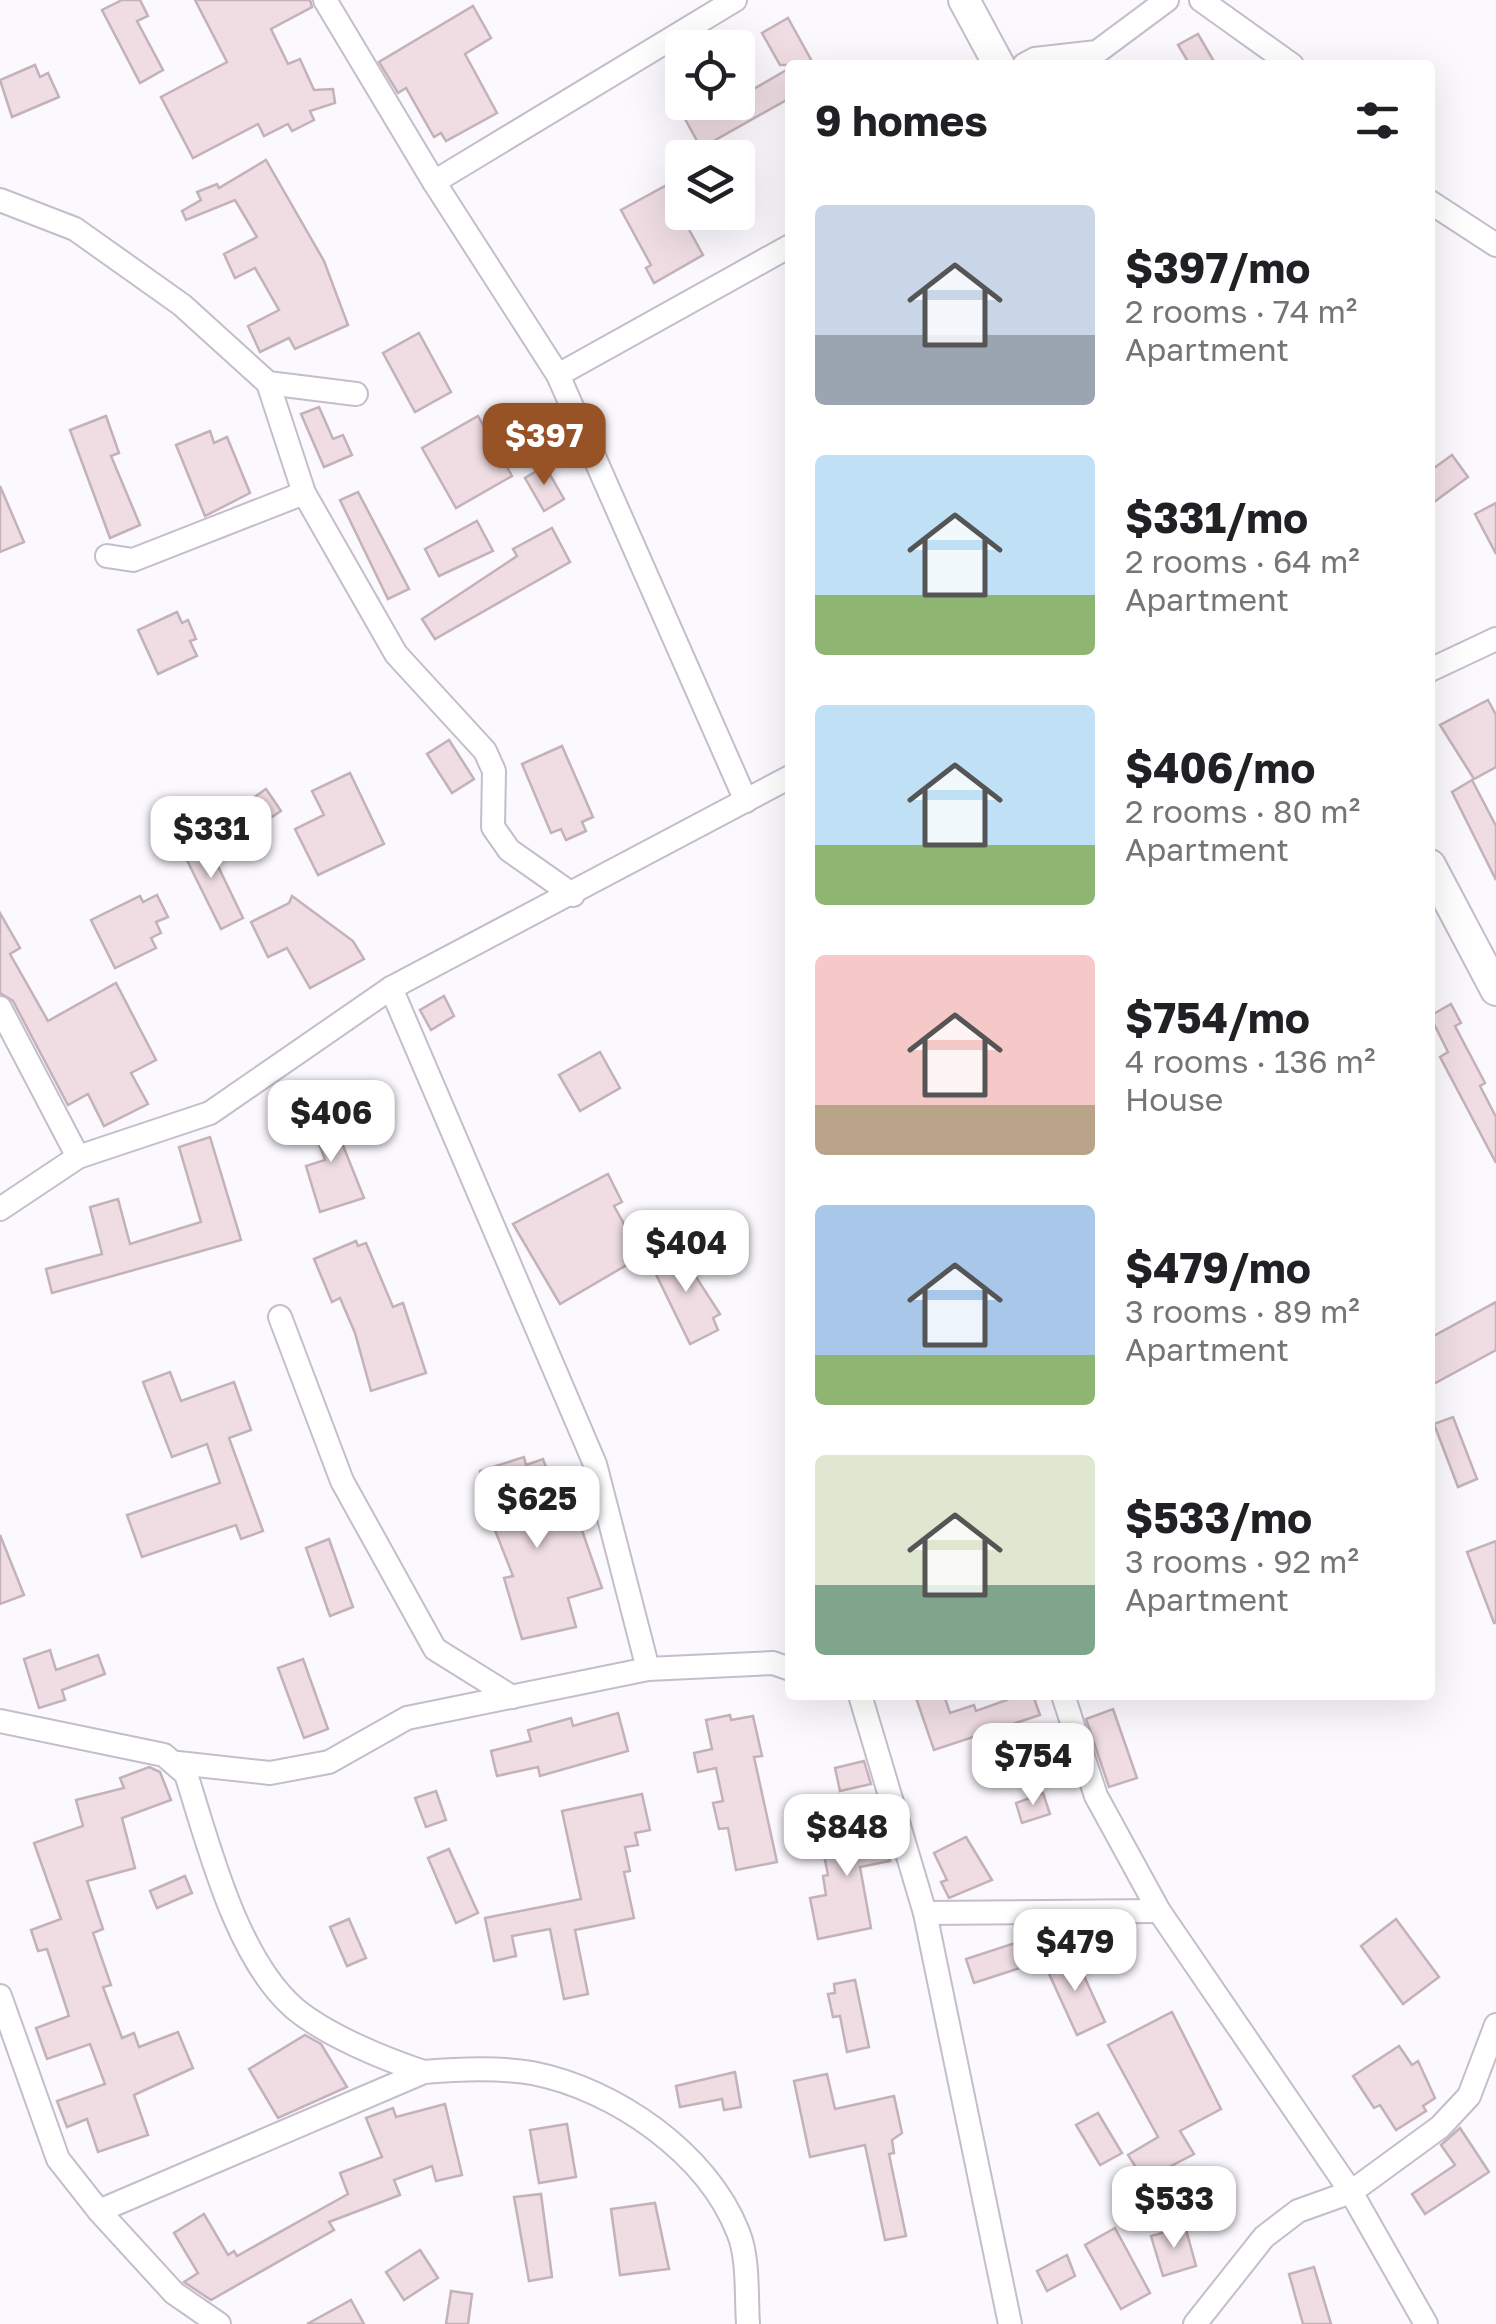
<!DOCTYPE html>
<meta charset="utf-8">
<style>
:root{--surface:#fff;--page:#f6f6f6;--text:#202124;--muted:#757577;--accent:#975325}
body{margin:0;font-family:"Golos Text",sans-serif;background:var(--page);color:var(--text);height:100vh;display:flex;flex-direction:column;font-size:38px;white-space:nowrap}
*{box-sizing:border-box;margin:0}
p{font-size:32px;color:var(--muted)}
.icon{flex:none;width:55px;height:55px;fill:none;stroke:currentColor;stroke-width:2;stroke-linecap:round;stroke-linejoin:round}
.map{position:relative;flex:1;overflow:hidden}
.details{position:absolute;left:785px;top:60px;width:650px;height:1640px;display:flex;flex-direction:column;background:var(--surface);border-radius:10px;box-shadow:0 10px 40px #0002}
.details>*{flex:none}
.controls{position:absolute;left:665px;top:30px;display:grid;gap:20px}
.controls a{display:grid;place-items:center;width:90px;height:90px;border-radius:10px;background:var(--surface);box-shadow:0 10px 40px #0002;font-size:50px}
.price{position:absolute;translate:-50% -85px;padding:0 22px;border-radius:20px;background:#fff;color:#222;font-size:32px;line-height:65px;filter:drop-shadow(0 2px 5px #0008)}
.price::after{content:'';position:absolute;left:50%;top:60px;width:30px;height:22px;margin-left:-15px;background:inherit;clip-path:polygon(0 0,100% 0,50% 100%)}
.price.current{background:var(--accent);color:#fff}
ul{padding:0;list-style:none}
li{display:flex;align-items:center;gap:30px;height:250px;padding:0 30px}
li span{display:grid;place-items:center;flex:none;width:280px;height:200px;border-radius:10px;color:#555}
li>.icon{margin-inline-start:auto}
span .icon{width:120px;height:120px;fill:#fffc;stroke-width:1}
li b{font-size:42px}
h2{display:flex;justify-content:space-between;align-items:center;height:120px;padding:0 30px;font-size:42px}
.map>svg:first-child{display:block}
</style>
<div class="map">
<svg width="1496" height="2324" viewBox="0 0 1496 2324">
<rect width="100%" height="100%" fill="#fbf8fe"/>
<g fill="#efdde3" stroke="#c3b2b7" stroke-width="2.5">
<path d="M122,0H140L148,16L137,21L163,70L140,83L102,10Z"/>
<path d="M195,0H310L312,7L271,29L288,64L300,59L314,90L333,89L335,103L310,111L314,120L292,131L288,124L264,136L258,124L193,158L161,97L227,62Z"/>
<path d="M473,6L491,38L465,54L497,113L446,141L441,133L434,137L406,88L398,93L379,62Z"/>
<path d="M788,18L814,65H780L762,33Z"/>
<path d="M1198,34L1216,65H1190L1178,45Z"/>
<path d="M35,65L40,77L48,73L59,97L12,117L0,80Z"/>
<path d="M790,68V98L701,148L679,108L703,102L709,114L738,102V98Z"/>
<path d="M266,160L324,261L348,325L295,349L289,338L260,352L248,326L279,310L255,268L235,278L224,254L257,237L235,200L186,220L182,211L201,200L197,192L217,184L219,188Z"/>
<path d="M665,186L703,255L654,283L646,268L651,265L621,210Z"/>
<path d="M419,333L451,392L415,412L383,353Z"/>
<path d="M319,407L333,439L343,435L352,455L324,467L301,414Z"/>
<path d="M106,416L119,453L111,456L140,525L110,538L70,430Z"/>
<path d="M478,416L512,476L456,508L422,448Z"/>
<path d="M210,431L214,443L227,437L250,493L205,516L176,445Z"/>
<path d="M1452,455L1468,477L1430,505V471Z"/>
<path d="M545,466L564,499L544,511L525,478Z"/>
<path d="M0,486L24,542L0,552Z"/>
<path d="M358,492L409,589L388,599L340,500Z"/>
<path d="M1496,503V554L1475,514Z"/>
<path d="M477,521L493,551L439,576L425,549Z"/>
<path d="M552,528L570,562L435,639L422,619L517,556L513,549Z"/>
<path d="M177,612L182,623L188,620L196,639L190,641L197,656L158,674L138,630Z"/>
<path d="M1488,700L1496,715V767L1474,779L1440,725Z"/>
<path d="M449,740L474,779L452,793L427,754Z"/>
<path d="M562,746L593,817L582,822L586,831L566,840L561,829L551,833L522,764Z"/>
<path d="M350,773L384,844L318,875L295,829L324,815L312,791Z"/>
<path d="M1472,780L1496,826V880L1452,792Z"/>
<path d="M266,789L281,811L258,826L244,804Z"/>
<path d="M202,833L243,918L221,929L179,844Z"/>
<path d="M157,895L168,917L156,922L161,933L151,938L156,948L115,968L91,920L140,896L143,902Z"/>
<path d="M292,896L353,941L364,959L310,988L287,948L268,957L251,922L289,903Z"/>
<path d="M0,913L20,948L10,954L48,1021L116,983L156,1060L131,1073L148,1104L104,1126L88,1094L68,1105L13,1001L0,993Z"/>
<path d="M444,996L454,1016L431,1030L420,1010Z"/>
<path d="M1451,1004L1461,1023L1455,1026L1485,1083L1480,1086L1496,1117V1163L1440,1057L1448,1052L1430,1016Z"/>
<path d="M600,1052L620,1088L580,1111L559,1075Z"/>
<path d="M326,1103L364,1198L320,1212L306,1166L325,1160L307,1110Z"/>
<path d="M210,1137L241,1240L52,1293L46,1269L102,1254L90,1207L118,1199L130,1244L201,1222L179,1147Z"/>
<path d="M608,1174L622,1202L614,1206L642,1256L560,1304L513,1224Z"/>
<path d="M356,1241L358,1246L366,1243L393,1307L403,1303L426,1373L371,1391L355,1333L340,1298L332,1302L314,1259Z"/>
<path d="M676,1246L720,1314L713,1318L718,1330L690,1344L650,1262Z"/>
<path d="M1496,1302V1350L1430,1386V1338Z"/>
<path d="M170,1372L181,1401L234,1382L251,1430L229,1438L263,1531L241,1539L236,1525L142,1557L127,1515L220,1483L207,1444L172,1457L143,1382Z"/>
<path d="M1453,1417L1477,1479L1458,1487L1434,1424Z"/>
<path d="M524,1457L526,1465L543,1459L549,1476L525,1483L537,1520L542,1518L545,1526L577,1516L602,1588L568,1598L576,1627L522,1639L504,1578L513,1576L482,1497L487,1495L480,1471Z"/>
<path d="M0,1535L24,1595L0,1604Z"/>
<path d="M329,1539L353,1607L330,1616L306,1548Z"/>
<path d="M1496,1541V1623H1494L1467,1552Z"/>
<path d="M50,1650L56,1670L98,1655L105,1674L62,1690L65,1700L39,1708L24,1659Z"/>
<path d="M303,1659L328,1729L304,1738L278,1668Z"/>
<path d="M915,1695H944L950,1713L974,1705L976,1711L1007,1700L1006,1695H1033L1040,1715L934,1750Z"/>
<path d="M1113,1709L1137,1778L1109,1787L1086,1719Z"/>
<path d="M618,1713L628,1751L540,1776L538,1767L497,1776L491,1751L531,1741L528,1730L571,1718L573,1726Z"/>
<path d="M730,1715L731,1720L753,1716L762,1756L754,1757L777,1862L736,1870L728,1828L719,1829L713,1803L723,1801L716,1768L698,1772L694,1753L712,1749L706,1720Z"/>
<path d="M864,1761L871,1784L840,1791L835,1768Z"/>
<path d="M149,1767L160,1772L171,1800L122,1818L135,1868L87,1881L103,1929L93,1933L111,1985L103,1987L122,2038L134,2033L139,2047L178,2032L193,2068L134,2095L148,2135L98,2152L87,2119L67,2127L57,2101L105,2084L90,2044L47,2059L36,2028L69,2016L47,1949L38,1951L31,1930L61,1919L34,1843L83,1826L76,1800L124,1788L120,1778Z"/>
<path d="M436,1791L446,1820L426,1827L415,1798Z"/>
<path d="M1043,1793L1050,1814L1022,1823L1016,1803Z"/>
<path d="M642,1794L650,1830L635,1833L638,1845L625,1847L630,1871L624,1872L634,1918L575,1930L588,1994L564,1999L550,1929L512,1936L516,1956L494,1961L485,1918L581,1899L562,1811Z"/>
<path d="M882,1823L890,1861L860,1867L871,1928L818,1939L810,1898L826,1895L823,1876L828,1875L820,1835Z"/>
<path d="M966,1837L992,1880L949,1898L941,1882L947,1880L934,1853Z"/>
<path d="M449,1849L478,1913L456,1923L428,1858Z"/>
<path d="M185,1876L192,1893L157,1908L150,1891Z"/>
<path d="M349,1919L366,1958L347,1966L330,1927Z"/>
<path d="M1396,1919L1439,1977L1403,2004L1361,1946Z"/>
<path d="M1015,1943L1023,1967L974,1983L966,1959Z"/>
<path d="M1073,1952L1105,2022L1077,2035L1045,1965Z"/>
<path d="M855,1980L869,2047L847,2052L840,2016L833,2017L828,1994L835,1993L834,1984Z"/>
<path d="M1172,2012L1221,2109L1180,2131L1194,2154L1144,2180L1128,2155L1158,2137L1108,2045Z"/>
<path d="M305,2035L321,2044L347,2087L278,2118L249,2069Z"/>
<path d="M1399,2046L1412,2065L1418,2061L1435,2098L1423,2106L1426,2111L1396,2130L1380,2105L1374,2108L1353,2076Z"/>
<path d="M735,2072L741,2107L724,2110L722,2099L680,2107L676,2086Z"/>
<path d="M827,2074L835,2109L894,2096L902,2133L892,2140L894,2153L889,2154L906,2236L885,2240L865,2145L810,2157L794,2081Z"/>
<path d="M445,2104L462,2175L436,2181L432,2166L394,2180L400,2195L329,2222L334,2230L211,2300L184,2282L198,2273L174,2233L204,2214L228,2255L234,2251L237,2256L348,2194L340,2173L382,2157L366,2118L393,2108L396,2117Z"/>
<path d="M1098,2113L1122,2153L1100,2165L1076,2125Z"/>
<path d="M567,2124L576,2177L539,2183L530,2130Z"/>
<path d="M1460,2128L1489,2172L1425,2214L1412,2194L1455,2165L1441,2145Z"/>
<path d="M541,2194L552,2277L529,2281L514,2197Z"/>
<path d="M655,2203L669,2269L620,2275L611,2209Z"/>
<path d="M1185,2226L1196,2266L1163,2276L1151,2236Z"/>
<path d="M1115,2228L1150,2293L1121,2309L1085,2245Z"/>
<path d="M420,2250L438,2278L404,2300L386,2272Z"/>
<path d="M1067,2255L1075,2276L1047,2291L1037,2271Z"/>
<path d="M1314,2267L1331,2324H1303L1289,2274Z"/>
<path d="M451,2291L472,2294L468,2324H446Z"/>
<path d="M351,2300L364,2324H307Z"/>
</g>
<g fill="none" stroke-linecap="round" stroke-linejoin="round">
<defs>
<g id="minor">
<path d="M325,0L434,182L558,375L746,801"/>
<path d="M1201,0L1292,65"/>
<path d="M1024,65L1035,59L1097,52L1167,0"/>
<path d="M434,182L735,0"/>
<path d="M0,200L75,229L182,305L268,383L356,394"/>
<path d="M1430,202L1496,245"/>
<path d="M558,375L790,246"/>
<path d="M268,383L304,493L396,654L485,751L494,771L493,827L509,850L573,895"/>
<path d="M107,556L133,560L304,493"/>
<path d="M1430,670L1496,639"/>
<path d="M391,988L595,1464L648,1669"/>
<path d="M0,1008L78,1157"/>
<path d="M0,1209L78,1157L210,1113L391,988L790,777"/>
<path d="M280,1317L342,1481L435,1649L512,1697"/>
<path d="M860,1695L925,1913L1010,2324"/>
<path d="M1063,1695L1096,1796L1159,1911L1351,2192L1426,2324"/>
<path d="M0,1721L164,1755L186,1774C209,1846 236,1957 294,2008C326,2035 384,2059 424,2072"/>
<path d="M178,1763L270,1773L329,1762L407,1718L648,1669L773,1663L790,1669"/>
<path d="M925,1913L1159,1911"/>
<path d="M0,1996L58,2159L99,2211L424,2072C459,2069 497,2067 532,2073C615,2089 707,2153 738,2232C749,2258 746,2296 748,2324"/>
<path d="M99,2211L174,2293L219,2324"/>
<path d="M1195,2324L1264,2237L1298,2211L1351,2192L1440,2127L1469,2096L1496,2025"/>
</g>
<g id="major">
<path d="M964,0L999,65"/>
<path d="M1430,865L1496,990"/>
</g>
</defs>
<use href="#minor" stroke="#c4bdcb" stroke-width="26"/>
<use href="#major" stroke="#c4bdcb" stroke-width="34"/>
<use href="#minor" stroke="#fff" stroke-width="22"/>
<use href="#major" stroke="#fff" stroke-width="30"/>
</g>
</svg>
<div class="controls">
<a><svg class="icon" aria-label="locate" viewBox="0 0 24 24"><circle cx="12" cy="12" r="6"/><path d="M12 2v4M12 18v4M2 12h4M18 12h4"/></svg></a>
<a><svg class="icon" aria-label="layers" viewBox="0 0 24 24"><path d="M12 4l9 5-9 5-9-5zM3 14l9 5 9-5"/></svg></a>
</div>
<b class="price current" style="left:544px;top:488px">$397</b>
<b class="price" style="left:211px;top:881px">$331</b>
<b class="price" style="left:331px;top:1165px">$406</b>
<b class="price" style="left:686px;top:1295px">$404</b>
<b class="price" style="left:537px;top:1551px">$625</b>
<b class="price" style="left:1033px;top:1808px">$754</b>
<b class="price" style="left:847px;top:1879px">$848</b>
<b class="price" style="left:1075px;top:1994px">$479</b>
<b class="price" style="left:1174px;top:2251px">$533</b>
<section class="details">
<h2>9 homes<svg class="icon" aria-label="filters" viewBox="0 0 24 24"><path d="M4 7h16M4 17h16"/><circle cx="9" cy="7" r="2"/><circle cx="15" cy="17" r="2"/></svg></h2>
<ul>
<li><span style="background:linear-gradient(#c9d6e8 65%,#9aa5b1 0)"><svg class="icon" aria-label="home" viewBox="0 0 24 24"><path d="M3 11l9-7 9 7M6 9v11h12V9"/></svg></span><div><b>$397/mo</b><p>2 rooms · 74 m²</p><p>Apartment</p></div></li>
<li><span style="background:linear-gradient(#bfe0f5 70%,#8fb573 0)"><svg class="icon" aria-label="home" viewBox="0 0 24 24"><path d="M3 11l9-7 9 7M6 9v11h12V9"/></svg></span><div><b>$331/mo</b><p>2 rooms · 64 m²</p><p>Apartment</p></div></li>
<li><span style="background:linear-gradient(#bfe0f5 70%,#8fb573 0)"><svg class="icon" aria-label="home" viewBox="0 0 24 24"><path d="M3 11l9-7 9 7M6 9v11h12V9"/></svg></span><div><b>$406/mo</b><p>2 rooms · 80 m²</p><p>Apartment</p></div></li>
<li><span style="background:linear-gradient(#f6c9c9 75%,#b9a48a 0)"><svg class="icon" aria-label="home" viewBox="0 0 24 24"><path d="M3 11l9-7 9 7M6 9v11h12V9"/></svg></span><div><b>$754/mo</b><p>4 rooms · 136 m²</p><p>House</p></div></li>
<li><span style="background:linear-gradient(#a9c7e8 75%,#8fb573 0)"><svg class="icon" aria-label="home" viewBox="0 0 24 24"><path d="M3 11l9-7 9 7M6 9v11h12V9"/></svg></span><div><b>$479/mo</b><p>3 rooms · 89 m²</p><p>Apartment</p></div></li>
<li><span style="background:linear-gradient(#dfe7d0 65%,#7fa58c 0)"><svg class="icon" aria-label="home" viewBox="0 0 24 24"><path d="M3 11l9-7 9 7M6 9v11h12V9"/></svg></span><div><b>$533/mo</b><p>3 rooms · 92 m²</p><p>Apartment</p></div></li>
</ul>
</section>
</div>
